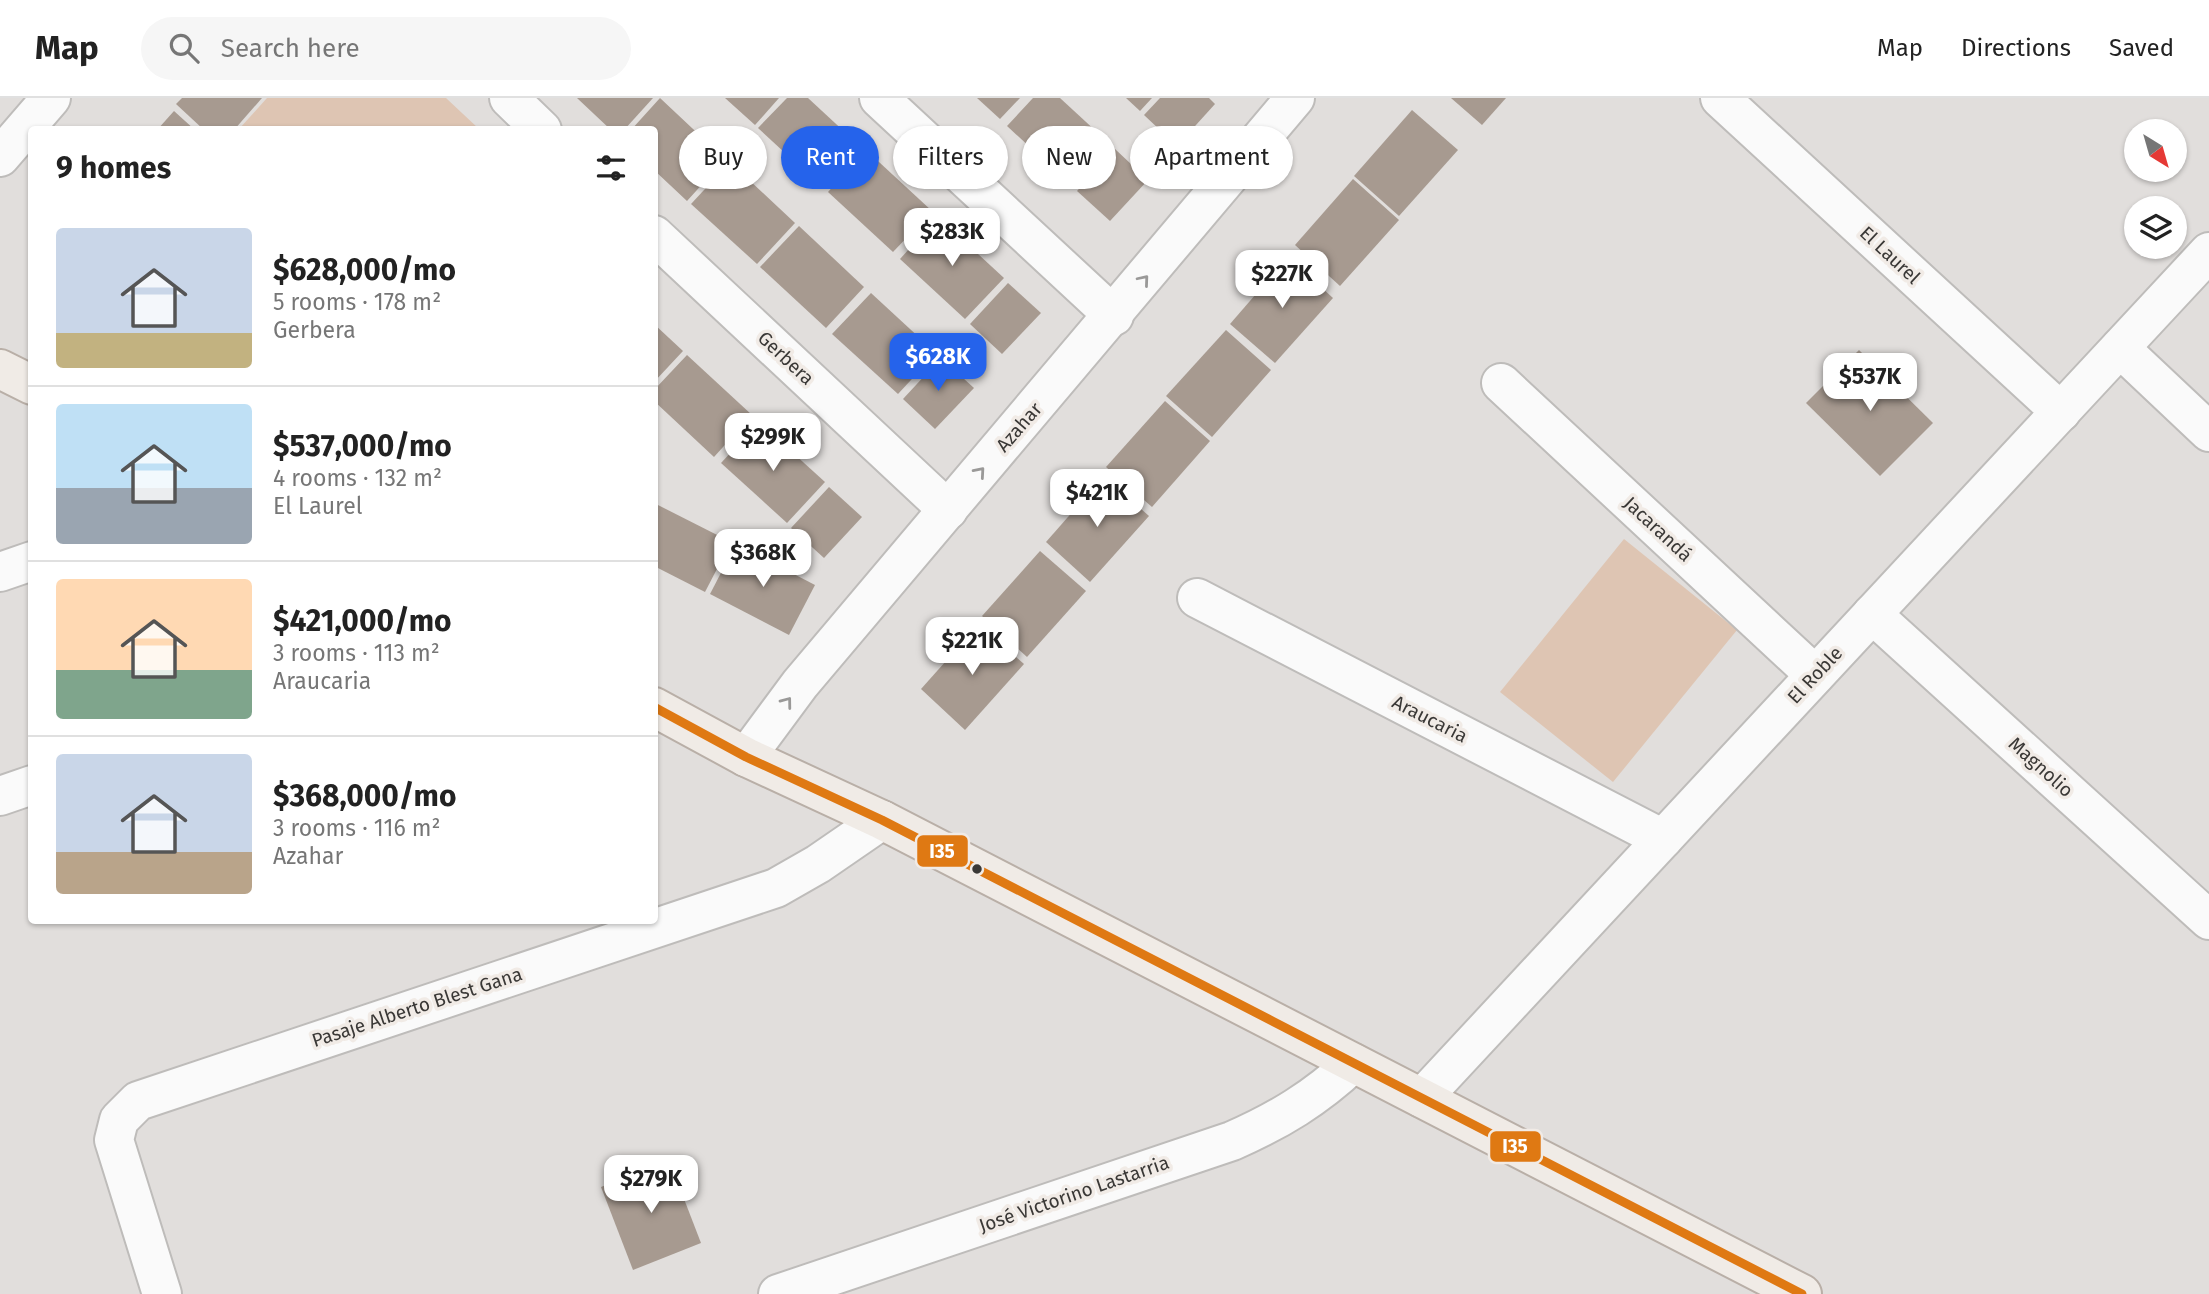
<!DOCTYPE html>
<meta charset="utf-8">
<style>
:root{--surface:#fff;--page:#f6f6f6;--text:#222;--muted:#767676;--line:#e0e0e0;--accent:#2563eb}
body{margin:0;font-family:"Fira Sans",sans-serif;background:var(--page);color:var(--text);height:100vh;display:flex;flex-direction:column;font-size:26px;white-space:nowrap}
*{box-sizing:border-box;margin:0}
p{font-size:23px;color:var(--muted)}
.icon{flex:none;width:38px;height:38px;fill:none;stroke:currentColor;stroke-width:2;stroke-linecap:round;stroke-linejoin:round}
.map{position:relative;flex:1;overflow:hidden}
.drawer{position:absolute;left:28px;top:28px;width:630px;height:798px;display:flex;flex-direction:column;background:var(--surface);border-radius:7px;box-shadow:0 2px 5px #0004}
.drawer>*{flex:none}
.guide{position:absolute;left:679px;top:28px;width:665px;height:63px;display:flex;gap:14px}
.needle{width:46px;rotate:143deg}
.buttons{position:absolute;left:2124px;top:21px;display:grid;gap:14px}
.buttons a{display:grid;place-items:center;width:63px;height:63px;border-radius:50%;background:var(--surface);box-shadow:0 2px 5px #0004;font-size:35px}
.price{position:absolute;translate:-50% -60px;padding:0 16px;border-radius:14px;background:#fff;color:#222;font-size:23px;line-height:46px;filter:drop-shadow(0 2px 4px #0008)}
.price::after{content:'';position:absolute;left:50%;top:42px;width:21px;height:16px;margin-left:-10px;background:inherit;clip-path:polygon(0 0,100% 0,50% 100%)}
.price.active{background:var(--accent);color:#fff}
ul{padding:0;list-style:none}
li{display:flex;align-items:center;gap:21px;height:175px;padding:0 28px}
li+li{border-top:2px solid var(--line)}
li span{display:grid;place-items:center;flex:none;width:196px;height:140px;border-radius:7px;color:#555}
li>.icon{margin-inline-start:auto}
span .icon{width:84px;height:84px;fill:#fffc;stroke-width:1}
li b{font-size:30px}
h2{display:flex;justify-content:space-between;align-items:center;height:84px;padding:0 28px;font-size:30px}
.pill{padding:0 24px;border-radius:32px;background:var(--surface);box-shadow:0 2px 5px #0004;font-size:24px;line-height:63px}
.pill.active{background:var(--accent);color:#fff}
header{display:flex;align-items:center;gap:42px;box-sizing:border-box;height:98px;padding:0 35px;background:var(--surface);border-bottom:2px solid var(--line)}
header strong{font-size:33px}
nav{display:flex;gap:38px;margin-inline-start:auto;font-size:24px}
.search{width:490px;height:63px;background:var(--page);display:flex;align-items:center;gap:18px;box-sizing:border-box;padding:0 24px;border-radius:38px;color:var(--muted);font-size:26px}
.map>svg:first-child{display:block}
</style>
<header>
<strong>Map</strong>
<div class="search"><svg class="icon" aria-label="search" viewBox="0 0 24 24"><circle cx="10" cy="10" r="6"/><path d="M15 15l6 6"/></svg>Search here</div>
<nav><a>Map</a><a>Directions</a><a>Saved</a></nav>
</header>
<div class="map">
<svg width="2209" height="1196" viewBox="0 0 2209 1196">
<rect width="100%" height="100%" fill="#e1dedc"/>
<g fill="#dec5b3">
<path d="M267,0H446L479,31H239Z"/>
<path d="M1624,441L1737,532L1613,684L1500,594Z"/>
</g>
<g fill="#a79a90">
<path d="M182,0H262L234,32H204L176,6Z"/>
<path d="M577,0H653L624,32H611Z"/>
<path d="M660,0L725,61L687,103L654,72V32H631Z"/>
<path d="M725,0H779L755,27Z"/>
<path d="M787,0H808L862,50L824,91L758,30Z"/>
<path d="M977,0H1020L1000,21Z"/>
<path d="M1033,0H1060L1111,47L1072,88L1007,28Z"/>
<path d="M1126,0H1152L1140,13Z"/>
<path d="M1160,0H1209L1215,6L1177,48L1144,17Z"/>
<path d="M1451,0H1506L1482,27Z"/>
<path d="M1412,12L1458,52L1399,118L1354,78Z"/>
<path d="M174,13L195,32H157Z"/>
<path d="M1115,51L1148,82L1110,123L1077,93Z"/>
<path d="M866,52L932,113L893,154L828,94Z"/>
<path d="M730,64L795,125L757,166L691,106Z"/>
<path d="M1353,81L1399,122L1340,188L1295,147Z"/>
<path d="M938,119L1004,180L965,221L900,161Z"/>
<path d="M799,128L864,189L826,230L760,169Z"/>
<path d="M1288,159L1333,200L1275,265L1230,226Z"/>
<path d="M1008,185L1041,215L1002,256L970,226Z"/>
<path d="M871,195L936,255L898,296L832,236Z"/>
<path d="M654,226L683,253L654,284Z"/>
<path d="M1226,232L1271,272L1212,339L1166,298Z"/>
<path d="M1859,252L1933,325L1880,378L1806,305Z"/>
<path d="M687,257L752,317L714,359L654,303V292Z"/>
<path d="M941,260L974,290L935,331L903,301Z"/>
<path d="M1165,303L1210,343L1152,409L1106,369Z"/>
<path d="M759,324L825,384L787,425L721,365Z"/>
<path d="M1104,378L1149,418L1090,484L1046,444Z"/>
<path d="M829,389L862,419L824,460L791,430Z"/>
<path d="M654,405L731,444L705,494L654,468Z"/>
<path d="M736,446L815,487L789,537L710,496Z"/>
<path d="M1040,453L1086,493L1027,559L982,518Z"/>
<path d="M979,526L1024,566L965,632L921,591Z"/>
<path d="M669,1062L701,1145L633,1172L601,1089Z"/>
</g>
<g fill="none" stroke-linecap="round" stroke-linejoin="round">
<defs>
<g id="minor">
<path d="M509,0L542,32"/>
<path d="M879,0L1114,218"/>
<path d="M1720,0L2061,314"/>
<path d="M0,59L51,0"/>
<path d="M654,137L948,412"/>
<path d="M2120,250L2209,334"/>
<path d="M1501,285L1815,577"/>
<path d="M0,474L32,463"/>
<path d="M1197,500L1663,741"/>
<path d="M1872,516L2209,822"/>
<path d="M746,659L800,586L1295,0"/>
<path d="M0,698L32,687"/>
<path d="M1422,1000L2209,154"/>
<path d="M162,1196L114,1042L119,1022L138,1003L776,790L818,766L882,722"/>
<path d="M778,1196L1232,1043C1278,1023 1316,1000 1353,965"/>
</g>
<g id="major">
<path d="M0,271L32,287"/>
<path d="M654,609L746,659L882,722L1802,1196"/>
</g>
</defs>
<use href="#minor" stroke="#bebcba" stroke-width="42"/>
<use href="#major" stroke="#b9afa7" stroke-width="42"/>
<use href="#minor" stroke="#fafafa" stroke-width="38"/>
<use href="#major" stroke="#f0ebe6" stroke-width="38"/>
<defs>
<path id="bus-1" d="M654,609L746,659L882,722L1802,1196"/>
</defs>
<use href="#bus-1" stroke="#f1ebe6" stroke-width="14"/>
<use href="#bus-1" stroke="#df7913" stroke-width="9"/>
</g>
<defs><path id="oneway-chevron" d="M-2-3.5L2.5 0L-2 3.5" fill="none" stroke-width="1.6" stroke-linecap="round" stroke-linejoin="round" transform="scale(1.75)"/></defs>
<g stroke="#9a9998">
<use href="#oneway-chevron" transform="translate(1144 182) rotate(-50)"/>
<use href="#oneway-chevron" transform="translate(980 374) rotate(-49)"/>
<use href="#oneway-chevron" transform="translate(787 604) rotate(-53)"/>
</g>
<circle fill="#3a3836" stroke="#f1ebe6" stroke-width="2.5" cx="977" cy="771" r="6"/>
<g text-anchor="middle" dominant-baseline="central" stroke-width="7" stroke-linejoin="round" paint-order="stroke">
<g font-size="19" fill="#3a3836" stroke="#f1ebe6">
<text transform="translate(1890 157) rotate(43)">El Laurel</text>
<text transform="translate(786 260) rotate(43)">Gerbera</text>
<text transform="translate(1019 329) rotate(-49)">Azahar</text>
<text transform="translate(1658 431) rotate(43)">Jacarandá</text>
<text transform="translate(1815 577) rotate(-47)">El Roble</text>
<text transform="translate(1430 621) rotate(27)">Araucaria</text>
<text transform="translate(2041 669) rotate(42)">Magnolio</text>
<text transform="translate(417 909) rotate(-18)">Pasaje Alberto Blest Gana</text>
<text transform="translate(1074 1096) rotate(-19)">José Victorino Lastarria</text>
</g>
</g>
<g stroke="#f1ebe6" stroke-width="2.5">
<rect x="916" y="736" width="53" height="34" rx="7" fill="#df7913"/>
<rect x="1489" y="1032" width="53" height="33" rx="7" fill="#df7913"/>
</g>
<g font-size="19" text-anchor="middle" font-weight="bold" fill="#fff">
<text x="942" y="760">I35</text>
<text x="1515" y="1055">I35</text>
</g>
</svg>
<div class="buttons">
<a><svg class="needle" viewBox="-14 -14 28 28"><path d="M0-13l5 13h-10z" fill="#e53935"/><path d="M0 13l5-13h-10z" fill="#767676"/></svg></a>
<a><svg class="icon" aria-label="layers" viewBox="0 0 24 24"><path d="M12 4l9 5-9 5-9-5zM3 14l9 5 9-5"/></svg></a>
</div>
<b class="price" style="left:952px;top:170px">$283K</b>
<b class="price" style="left:1282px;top:212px">$227K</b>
<b class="price active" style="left:938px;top:295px">$628K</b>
<b class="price" style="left:1870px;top:315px">$537K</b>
<b class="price" style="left:773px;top:375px">$299K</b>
<b class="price" style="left:1097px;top:431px">$421K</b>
<b class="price" style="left:763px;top:491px">$368K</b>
<b class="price" style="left:972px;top:579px">$221K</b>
<b class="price" style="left:651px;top:1117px">$279K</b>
<div class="guide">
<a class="pill">Buy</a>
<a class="pill active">Rent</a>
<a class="pill">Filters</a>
<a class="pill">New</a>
<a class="pill">Apartment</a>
</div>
<section class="drawer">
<h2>9 homes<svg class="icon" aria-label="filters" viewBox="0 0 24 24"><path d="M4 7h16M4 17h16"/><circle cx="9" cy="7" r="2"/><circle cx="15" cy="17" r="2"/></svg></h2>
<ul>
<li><span style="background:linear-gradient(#c9d6e8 75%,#c2b280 0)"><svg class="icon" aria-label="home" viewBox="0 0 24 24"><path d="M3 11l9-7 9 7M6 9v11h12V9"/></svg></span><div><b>$628,000/mo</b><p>5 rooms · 178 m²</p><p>Gerbera</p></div></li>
<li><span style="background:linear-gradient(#bfe0f5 60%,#9aa5b1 0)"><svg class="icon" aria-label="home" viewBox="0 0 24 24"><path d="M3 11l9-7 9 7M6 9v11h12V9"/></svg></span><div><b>$537,000/mo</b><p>4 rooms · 132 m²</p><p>El Laurel</p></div></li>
<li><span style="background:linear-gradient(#ffd9b3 65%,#7fa58c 0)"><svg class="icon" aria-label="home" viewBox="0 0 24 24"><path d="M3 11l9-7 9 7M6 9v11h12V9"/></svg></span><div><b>$421,000/mo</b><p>3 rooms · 113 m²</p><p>Araucaria</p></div></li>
<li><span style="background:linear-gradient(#c9d6e8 70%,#b9a48a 0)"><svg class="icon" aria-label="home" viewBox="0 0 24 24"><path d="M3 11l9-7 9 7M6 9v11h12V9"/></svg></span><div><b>$368,000/mo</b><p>3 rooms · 116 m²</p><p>Azahar</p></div></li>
</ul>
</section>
</div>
